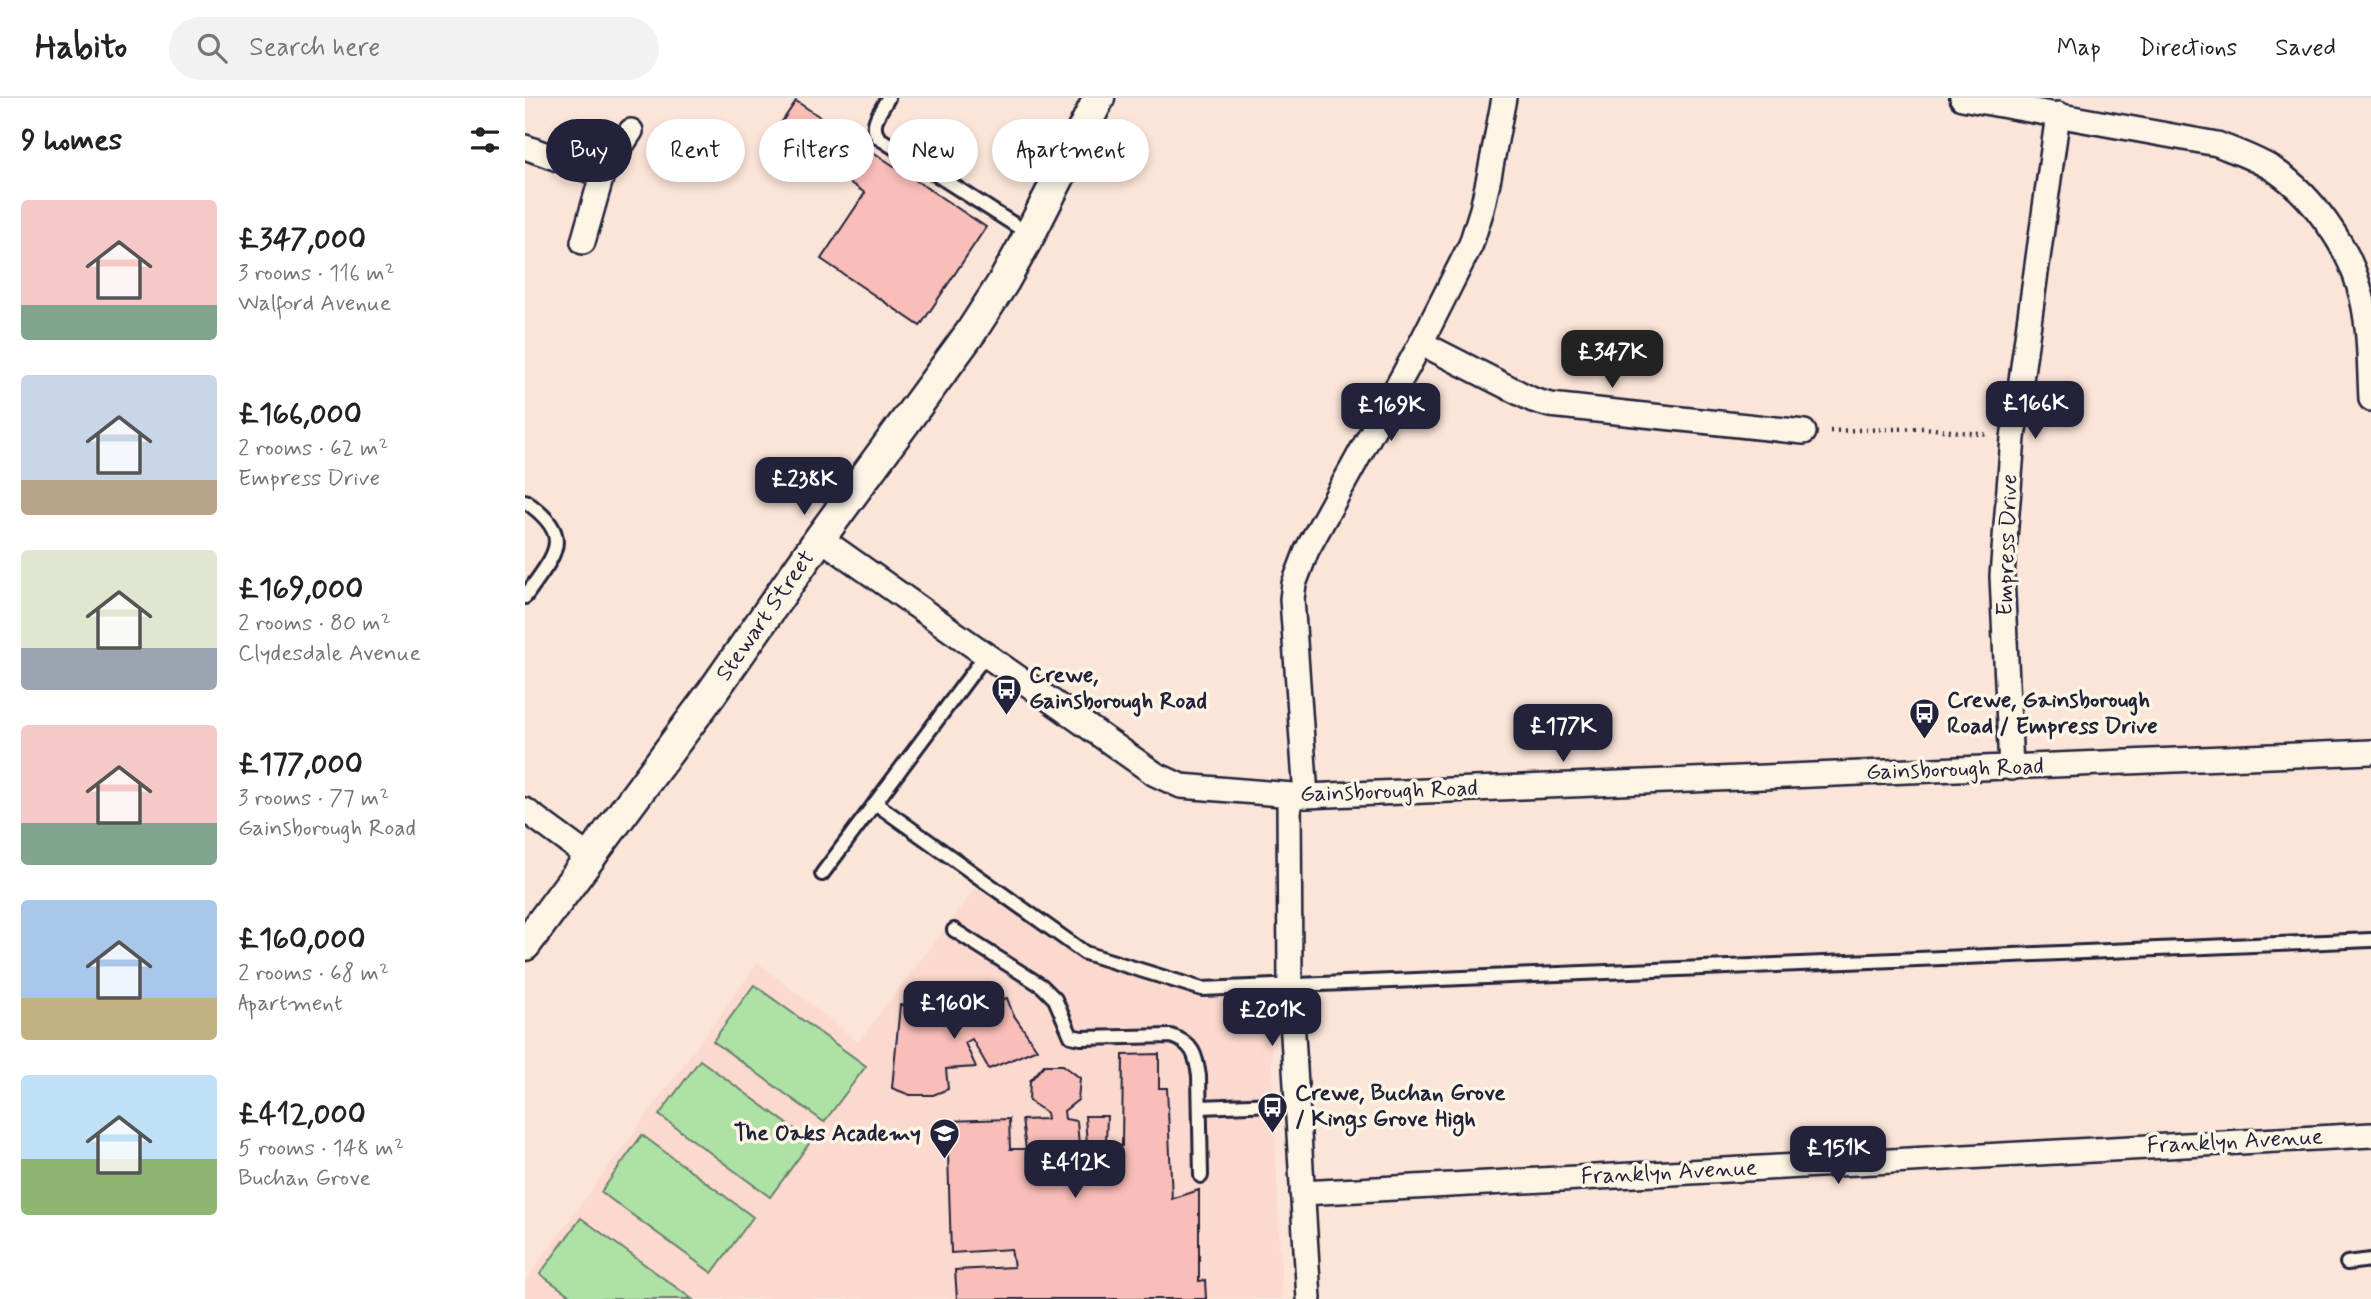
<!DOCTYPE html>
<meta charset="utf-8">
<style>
:root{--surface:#fff;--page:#f2f2f2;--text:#222;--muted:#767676;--line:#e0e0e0;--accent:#22223b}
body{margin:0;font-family:Mynerve,sans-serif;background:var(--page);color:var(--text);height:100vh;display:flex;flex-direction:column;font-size:26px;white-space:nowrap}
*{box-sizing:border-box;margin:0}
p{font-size:23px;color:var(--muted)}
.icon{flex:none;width:38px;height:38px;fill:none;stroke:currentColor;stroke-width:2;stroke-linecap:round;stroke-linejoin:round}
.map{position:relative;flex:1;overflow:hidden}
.side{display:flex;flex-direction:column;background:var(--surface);width:525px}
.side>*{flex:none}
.hud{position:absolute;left:21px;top:21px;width:665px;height:63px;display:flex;gap:14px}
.price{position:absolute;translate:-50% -60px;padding:0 16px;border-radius:14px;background:var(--accent);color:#fff;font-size:23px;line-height:46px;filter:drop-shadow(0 2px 4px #0008)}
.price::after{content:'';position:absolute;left:50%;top:42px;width:21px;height:16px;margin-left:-10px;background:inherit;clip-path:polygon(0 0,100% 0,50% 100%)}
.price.active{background:#222;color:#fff}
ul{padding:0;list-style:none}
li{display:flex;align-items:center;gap:21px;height:175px;padding:0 21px}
li span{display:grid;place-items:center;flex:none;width:196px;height:140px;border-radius:7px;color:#555}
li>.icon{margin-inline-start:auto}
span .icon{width:84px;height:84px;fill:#fffc;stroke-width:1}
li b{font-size:30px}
h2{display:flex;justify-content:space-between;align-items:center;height:84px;padding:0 21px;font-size:30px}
.chip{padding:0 24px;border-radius:32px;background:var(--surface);box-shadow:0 4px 10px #0003;font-size:24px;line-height:63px}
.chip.active{background:var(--accent);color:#fff}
header{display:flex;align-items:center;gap:42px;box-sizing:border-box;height:98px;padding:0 35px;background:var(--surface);border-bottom:2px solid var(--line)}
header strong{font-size:33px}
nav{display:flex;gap:38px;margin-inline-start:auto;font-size:24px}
.search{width:490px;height:63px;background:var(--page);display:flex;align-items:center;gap:18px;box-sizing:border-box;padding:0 24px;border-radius:38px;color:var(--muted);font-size:26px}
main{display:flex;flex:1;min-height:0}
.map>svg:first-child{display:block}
</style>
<header>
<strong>Habito</strong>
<div class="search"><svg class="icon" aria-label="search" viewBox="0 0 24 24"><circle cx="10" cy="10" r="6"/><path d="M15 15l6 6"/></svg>Search here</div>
<nav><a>Map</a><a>Directions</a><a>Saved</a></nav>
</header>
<main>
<section class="side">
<h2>9 homes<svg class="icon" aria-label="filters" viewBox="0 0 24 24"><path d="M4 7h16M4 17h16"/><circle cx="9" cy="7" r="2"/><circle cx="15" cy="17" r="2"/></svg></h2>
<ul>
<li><span style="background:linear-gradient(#f6c9c9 75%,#7fa58c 0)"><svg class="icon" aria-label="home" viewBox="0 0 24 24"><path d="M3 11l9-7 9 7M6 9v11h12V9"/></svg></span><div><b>£347,000</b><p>3 rooms · 116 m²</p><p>Walford Avenue</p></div></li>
<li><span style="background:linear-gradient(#c9d6e8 75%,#b9a48a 0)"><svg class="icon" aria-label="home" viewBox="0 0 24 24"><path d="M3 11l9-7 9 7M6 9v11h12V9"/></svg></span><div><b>£166,000</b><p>2 rooms · 62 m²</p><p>Empress Drive</p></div></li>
<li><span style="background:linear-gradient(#dfe7d0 70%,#9aa5b1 0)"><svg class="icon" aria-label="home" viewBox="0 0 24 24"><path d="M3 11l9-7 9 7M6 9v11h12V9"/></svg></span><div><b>£169,000</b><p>2 rooms · 80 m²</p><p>Clydesdale Avenue</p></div></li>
<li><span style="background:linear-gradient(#f6c9c9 70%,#7fa58c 0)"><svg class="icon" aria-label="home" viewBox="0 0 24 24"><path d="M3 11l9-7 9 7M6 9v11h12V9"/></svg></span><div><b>£177,000</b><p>3 rooms · 77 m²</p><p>Gainsborough Road</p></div></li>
<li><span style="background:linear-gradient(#a9c7e8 70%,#c2b280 0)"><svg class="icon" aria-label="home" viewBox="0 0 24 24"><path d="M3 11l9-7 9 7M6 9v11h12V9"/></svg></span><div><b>£160,000</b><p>2 rooms · 68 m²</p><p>Apartment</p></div></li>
<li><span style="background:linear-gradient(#bfe0f5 60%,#8fb573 0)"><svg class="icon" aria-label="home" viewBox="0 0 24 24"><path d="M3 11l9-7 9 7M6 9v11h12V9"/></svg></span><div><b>£412,000</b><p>5 rooms · 148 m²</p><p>Buchan Grove</p></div></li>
</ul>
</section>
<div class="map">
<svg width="1846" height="1201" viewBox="0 0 1846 1201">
<rect width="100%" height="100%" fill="#fbe4d8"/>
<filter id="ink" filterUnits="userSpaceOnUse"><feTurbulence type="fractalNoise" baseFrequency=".0143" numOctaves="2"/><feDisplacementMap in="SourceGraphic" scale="14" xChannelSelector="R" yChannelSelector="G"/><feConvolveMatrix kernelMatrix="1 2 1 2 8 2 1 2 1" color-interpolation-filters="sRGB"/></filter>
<g filter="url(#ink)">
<path fill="#fbd9ce" d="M452,788L557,863L676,897L744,895L757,1201H0V1183L233,865L333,944Z"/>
<g fill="#aee2a4" stroke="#688270" stroke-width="2">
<path d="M229,887L341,968L299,1024L188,943Z"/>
<path d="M175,962L286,1043L245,1099L134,1017Z"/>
<path d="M117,1037L228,1119L187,1175L76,1094Z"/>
<path d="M56,1120L167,1201H50L15,1176Z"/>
</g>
<g fill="#fabeb8" stroke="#22223b" stroke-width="2">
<path d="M271,3L461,129L395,228L296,161L340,95L250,34Z"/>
<path d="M457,888L464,906L482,900L488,916L512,951L464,971L447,941L440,945L451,969L421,971L423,991L408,997H385L367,990L375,907L414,910Z"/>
<path d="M634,956V990H642L647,1101L674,1092V1183L680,1182L681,1201H432L430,1172L489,1169L486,1151L426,1155L422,1023L484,1021L485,1051H501L497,1022L522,1021L521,1014L504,1003L505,983L519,967H538L555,980L553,1002L539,1013L540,1021L552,1023L554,1048L562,1047L560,1018H582L581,1045L597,1048L598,957Z"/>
</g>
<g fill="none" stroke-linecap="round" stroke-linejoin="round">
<defs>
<g id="service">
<path d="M363,0C356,13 343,27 354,40L504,136"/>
<path d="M0,403C52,440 29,456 0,499"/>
<path d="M350,705L560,855L677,891L1846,842"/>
<path d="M297,776L460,558"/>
<path d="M429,832L517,888L530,901L546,938L556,940L646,938C668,945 671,957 674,978L676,1078"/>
<path d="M676,1009L772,1005"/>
<path d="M1822,1165L1846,1162"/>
</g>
<g id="minor">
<path d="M1437,0L1692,46C1712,54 1733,61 1751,73C1787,98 1822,146 1834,189C1845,224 1844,264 1846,301"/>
<path d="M0,49L77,77"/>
<path d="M58,144L77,77L106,33"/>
<path d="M896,245L1008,302L1025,307L1279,334"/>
<path d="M295,440L630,676L656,688L781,698L1846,654"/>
<path d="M1486,670L1477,478L1488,340L1533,16"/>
<path d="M764,697L765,888L784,1201"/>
<path d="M781,698L767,501L769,486L782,452L896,245L946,146L957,111L964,79L979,0"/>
<path d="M0,712L64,759"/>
<path d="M777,1095L1846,1037"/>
</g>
<path id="tertiary" d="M0,847L186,596L295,440L446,234L479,183L505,136L574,0"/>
</defs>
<use href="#service" stroke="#22223b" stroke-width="18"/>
<use href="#minor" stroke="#22223b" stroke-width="28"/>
<use href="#tertiary" stroke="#22223b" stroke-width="35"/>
<path stroke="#22223b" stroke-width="4.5" stroke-dasharray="2 5" stroke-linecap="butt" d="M1305,333L1399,330L1464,337"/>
<use href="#service" stroke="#fcf5e5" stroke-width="12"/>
<use href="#minor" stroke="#fcf5e5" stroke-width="23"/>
<use href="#tertiary" stroke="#fcf5e5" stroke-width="30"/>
</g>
</g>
<defs>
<symbol id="bus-pin" viewBox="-11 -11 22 30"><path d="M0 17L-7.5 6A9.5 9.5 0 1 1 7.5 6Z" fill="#22223b" stroke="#fcf5e5"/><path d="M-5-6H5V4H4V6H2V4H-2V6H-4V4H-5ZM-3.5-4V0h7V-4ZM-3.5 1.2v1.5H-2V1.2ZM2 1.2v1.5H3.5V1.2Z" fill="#fff"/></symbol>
<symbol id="school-pin" viewBox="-11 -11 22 30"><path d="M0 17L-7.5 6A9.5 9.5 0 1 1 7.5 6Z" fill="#22223b" stroke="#fcf5e5"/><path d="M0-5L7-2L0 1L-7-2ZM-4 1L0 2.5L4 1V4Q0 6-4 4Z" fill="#fff"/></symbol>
</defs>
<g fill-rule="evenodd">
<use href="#bus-pin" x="464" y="574" width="35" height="47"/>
<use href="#bus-pin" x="1382" y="598" width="35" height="47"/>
<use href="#bus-pin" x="730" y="992" width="35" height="47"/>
<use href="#school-pin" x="402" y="1018" width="35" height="47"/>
</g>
<g text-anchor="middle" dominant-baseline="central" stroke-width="7" stroke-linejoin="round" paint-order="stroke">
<g font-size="23" fill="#22223b" stroke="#fcf5e5">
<text transform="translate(1483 447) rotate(-88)">Empress Drive</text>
<text transform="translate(241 518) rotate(-55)">Stewart Street</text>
<text transform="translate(1430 672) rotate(-2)">Gainsborough Road</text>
<text transform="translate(864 694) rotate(-2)">Gainsborough Road</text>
<text transform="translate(1710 1044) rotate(-3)">Franklyn Avenue</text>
<text transform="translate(1144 1075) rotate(-3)">Franklyn Avenue</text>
</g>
<g font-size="23" font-weight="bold" fill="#22223b" stroke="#fcf5e5" text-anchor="start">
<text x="504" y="578">Crewe,<tspan x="504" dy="26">Gainsborough Road</tspan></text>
<text x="1422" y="603">Crewe, Gainsborough<tspan x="1422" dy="26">Road / Empress Drive</tspan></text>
<text x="770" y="996">Crewe, Buchan Grove<tspan x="770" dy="26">/ Kings Grove High</tspan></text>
<text x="396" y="1036" text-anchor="end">The Oaks Academy</text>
</g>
</g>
</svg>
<b class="price active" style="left:1087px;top:292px">£347K</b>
<b class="price" style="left:1510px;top:343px">£166K</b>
<b class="price" style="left:866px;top:345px">£169K</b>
<b class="price" style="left:279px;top:419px">£238K</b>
<b class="price" style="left:1038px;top:666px">£177K</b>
<b class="price" style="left:429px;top:943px">£160K</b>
<b class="price" style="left:747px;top:950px">£201K</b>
<b class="price" style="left:1313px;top:1088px">£151K</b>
<b class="price" style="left:550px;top:1102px">£412K</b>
<div class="hud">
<a class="chip active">Buy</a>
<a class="chip">Rent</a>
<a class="chip">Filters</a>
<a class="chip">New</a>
<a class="chip">Apartment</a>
</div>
</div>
</main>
